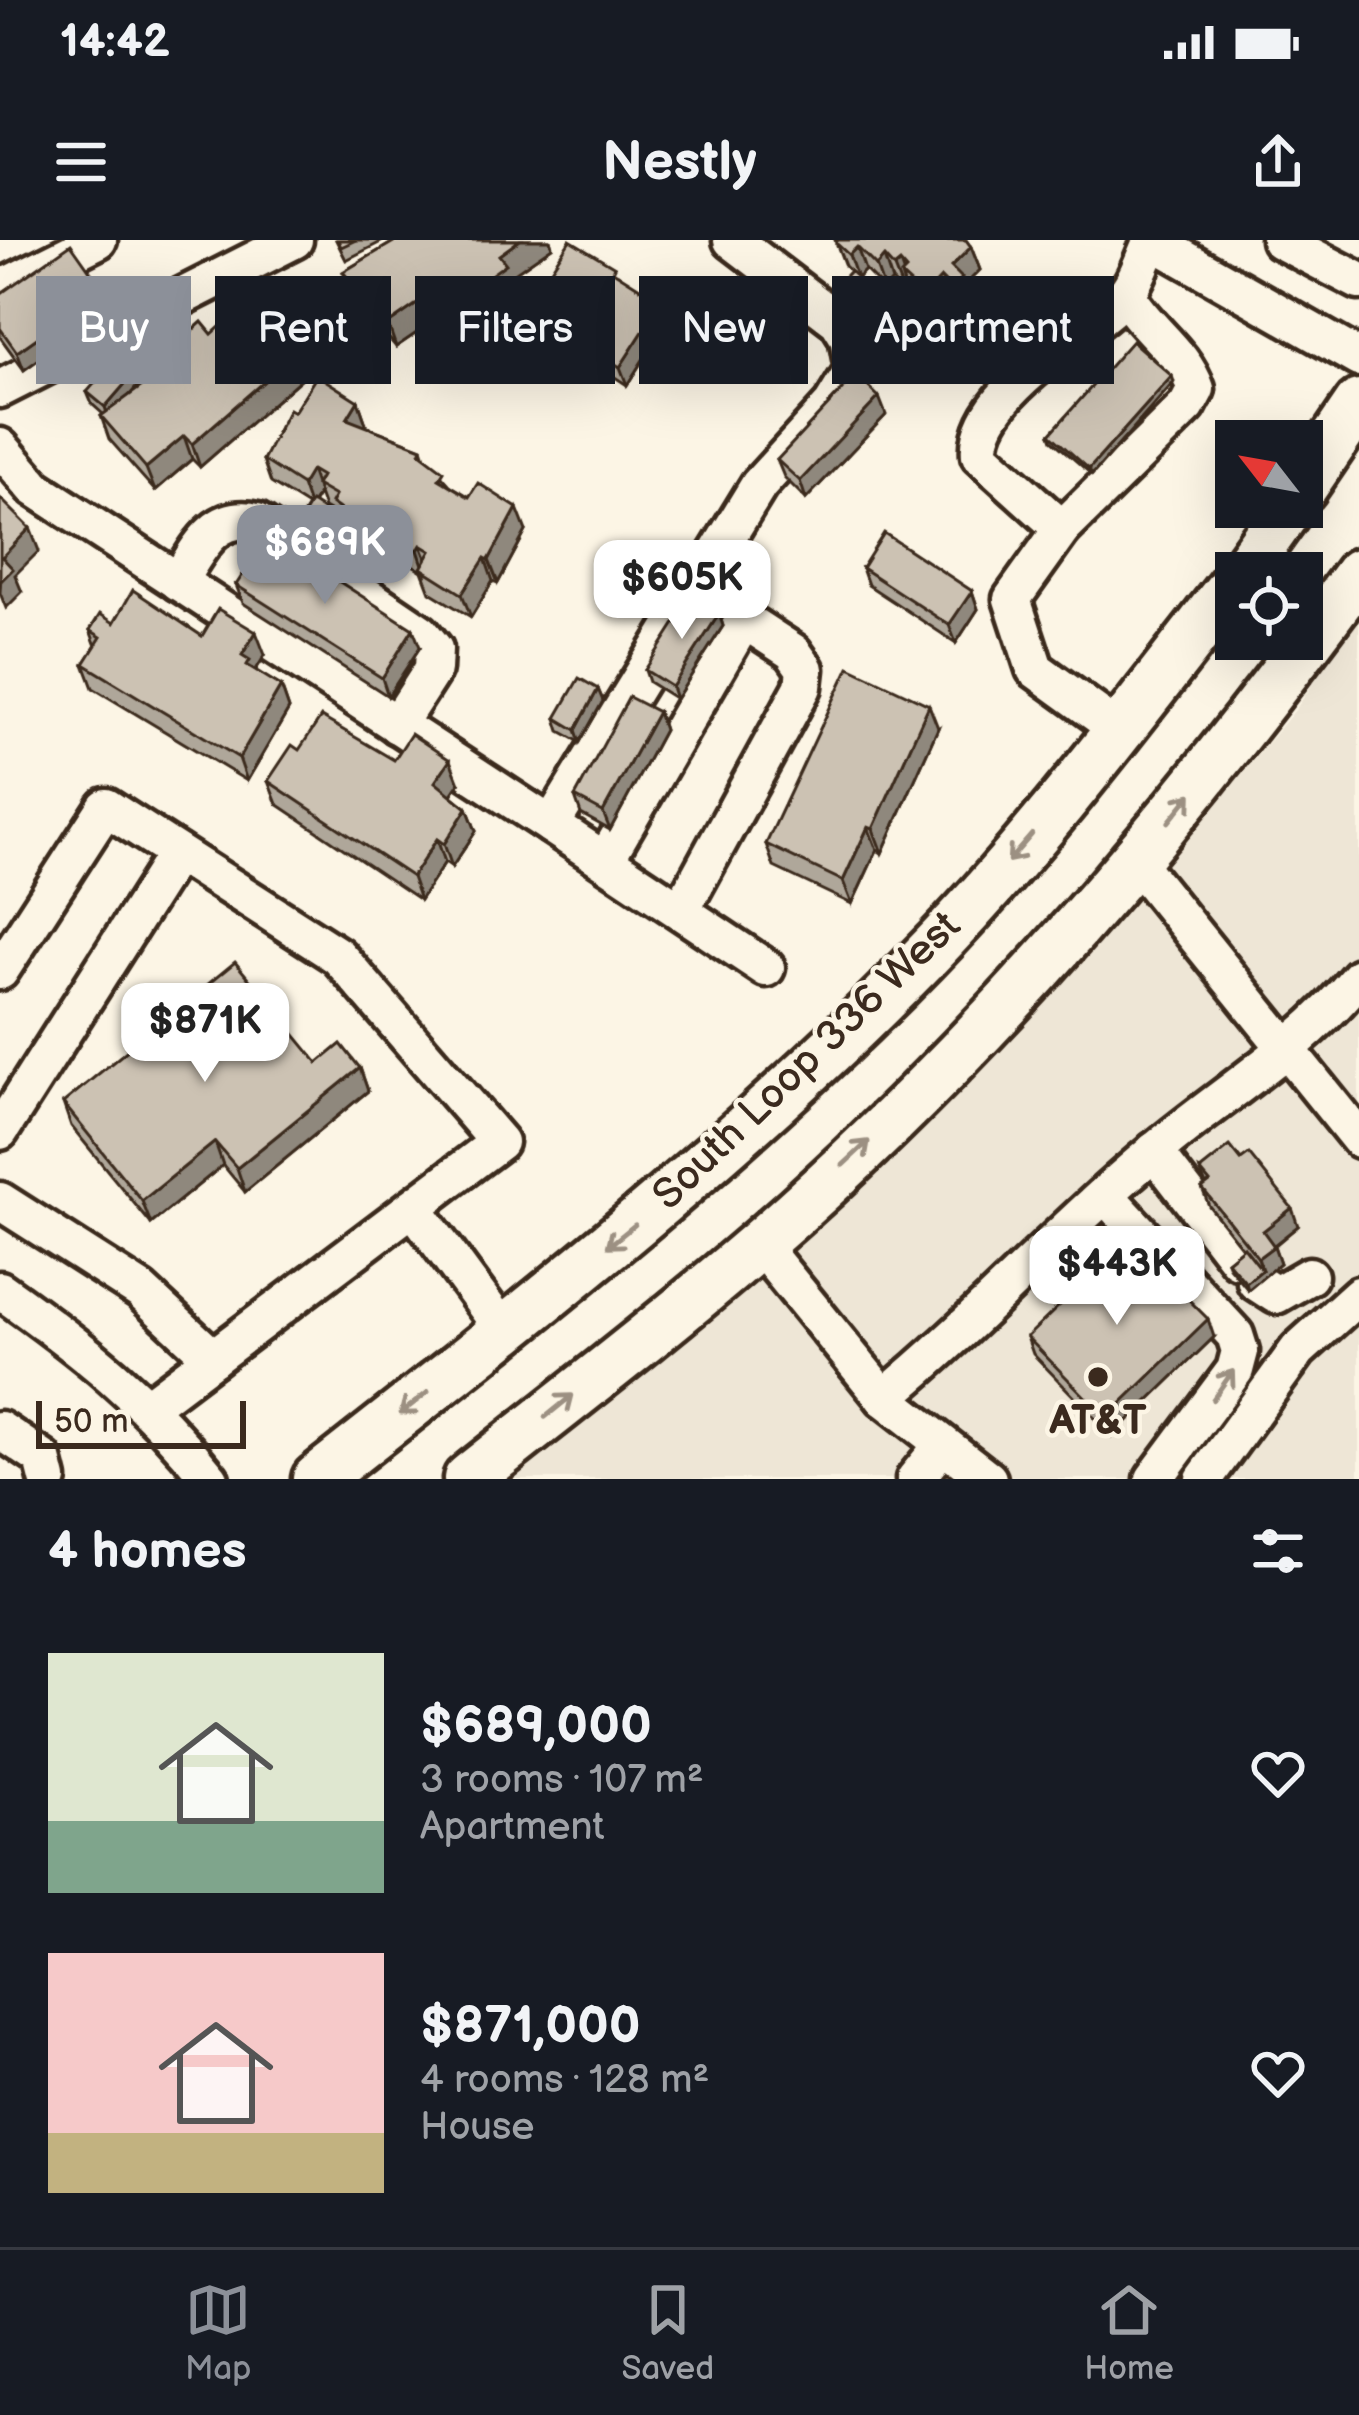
<!DOCTYPE html>
<meta charset="utf-8">
<style>
:root{--surface:#171b24;--page:#242831;--text:#f1f3f6;--muted:#9ea1a6;--line:#363941;--accent:#8c9099}
body{margin:0;font-family:"Balsamiq Sans",sans-serif;background:var(--page);color:var(--text);height:100vh;display:flex;flex-direction:column;font-size:45px;white-space:nowrap}
*{box-sizing:border-box;margin:0}
p{font-size:39px;color:var(--muted)}
.icon{flex:none;width:66px;height:66px;fill:none;stroke:currentColor;stroke-width:2;stroke-linecap:round;stroke-linejoin:round}
.map{position:relative;height:1239px;overflow:hidden}
.panel{display:flex;flex-direction:column;background:var(--surface);flex:1}
.panel>*{flex:none}
.hud{position:absolute;left:36px;top:36px;width:1287px;height:108px;display:flex;gap:24px}
.needle{width:78px;rotate:301deg}
.fabs{position:absolute;left:1215px;top:180px;display:grid;gap:24px}
.fabs a{display:grid;place-items:center;width:108px;height:108px;border-radius:0px;background:var(--surface);box-shadow:0 12px 48px #0002;font-size:60px}
.scale{position:absolute;left:36px;bottom:30px;width:210px;box-sizing:border-box;padding-left:12px;border:6px solid #3b2a1e;border-top:0;font-size:33px;line-height:42px;white-space:nowrap;color:#3b2a1e;-webkit-text-stroke:9px #fcf5e5;paint-order:stroke}
.price{position:absolute;translate:-50% -102px;padding:0 27px;border-radius:24px;background:#fff;color:#222;font-size:39px;line-height:78px;filter:drop-shadow(0 3px 6px #0008)}
.price::after{content:'';position:absolute;left:50%;top:72px;width:36px;height:27px;margin-left:-18px;background:inherit;clip-path:polygon(0 0,100% 0,50% 100%)}
.price.active{background:var(--accent);color:#fff}
ul{padding:0;list-style:none}
li{display:flex;align-items:center;gap:36px;height:300px;padding:0 48px}
li span{display:grid;place-items:center;flex:none;width:336px;height:240px;border-radius:0px;color:#555}
li>.icon{margin-inline-start:auto}
span .icon{width:144px;height:144px;fill:#fffc;stroke-width:1}
li b{font-size:51px}
h2{display:flex;justify-content:space-between;align-items:center;height:144px;padding:0 48px;font-size:51px}
.pill{padding:0 42px;border-radius:0px;background:var(--surface);box-shadow:0 12px 48px #0002;font-size:42px;line-height:108px}
.pill.active{background:var(--accent);color:#fff}
.status{display:flex;justify-content:space-between;align-items:center;height:84px;padding:0 60px;background:var(--surface);direction:ltr}
.status svg{height:33px;fill:currentColor}
header{display:flex;justify-content:space-between;align-items:center;height:156px;padding:0 48px;background:var(--surface);font-size:54px;font-weight:700}
.dock{display:flex;justify-content:space-around;align-items:center;height:168px;border-top:3px solid var(--line);background:var(--surface);font-size:33px;color:var(--muted)}
.dock a{display:grid;justify-items:center;gap:6px}
.dock .active{color:var(--accent)}
.map>svg:first-child{display:block}
</style>
<div class="status"><b>14:42</b><svg viewBox="0 0 49 12"><path d="M0 12V9h3v3zM5 12V6h3v6zM10 12V3h3v9zM15 12V0h3v12zM26 1h20v11H26zM47 4h2v5h-2z"/></svg></div>
<header><svg class="icon" aria-label="menu" viewBox="0 0 24 24"><path d="M4 6h16M4 12h16M4 18h16"/></svg>Nestly<svg class="icon" aria-label="share" viewBox="0 0 24 24"><path d="M12 15V3M7 8l5-5 5 5M5 13v7h14v-7"/></svg></header>
<div class="map">
<svg width="1359" height="1239" viewBox="0 0 1359 1239">
<rect width="100%" height="100%" fill="#fcf5e5"/>
<filter id="ink" filterUnits="userSpaceOnUse"><feTurbulence type="fractalNoise" baseFrequency=".00833" numOctaves="2"/><feDisplacementMap in="SourceGraphic" scale="24" xChannelSelector="R" yChannelSelector="G"/><feConvolveMatrix kernelMatrix="1 2 1 2 8 2 1 2 1" color-interpolation-filters="sRGB"/></filter>
<g filter="url(#ink)">
<path fill="#eee6d6" d="M1359,374V1239H497L723,1061L917,893L1089,715L1296,469Z"/>
<g fill="none" stroke-linecap="round" stroke-linejoin="round">
<defs>
<g id="minor">
<path d="M1151,0L1359,118"/>
<path d="M1280,0L1359,41"/>
<path d="M0,49L98,0"/>
<path d="M0,149L294,0"/>
<path d="M0,207L35,248L551,585L759,245L832,165L854,129L848,97L838,81L732,0"/>
<path d="M1062,289L1187,166L1196,149C1183,111 1146,90 1126,55"/>
<path d="M178,342C198,310 214,272 257,282L421,393L434,409L433,429L397,485"/>
<path d="M1119,490L1035,429L1012,359L1062,289L980,215C974,154 1081,99 1121,59C1136,45 1143,18 1152,0"/>
<path d="M551,585L766,728"/>
<path d="M606,619L744,380L793,412L805,429L803,447L681,670"/>
<path d="M1136,622L1359,899"/>
<path d="M0,731L106,567L338,716L499,902L148,1167"/>
<path d="M0,891L177,613"/>
<path d="M1154,911L1238,1020"/>
<path d="M1106,956L1235,1095L1240,1111L1235,1130L1154,1239"/>
<path d="M0,961L141,1051L213,1118"/>
<path d="M413,967L505,1092"/>
<path d="M759,1004L884,1158L988,1239"/>
<path d="M1256,1042L1276,1055L1309,1036"/>
<path d="M0,1050C82,1108 147,1159 210,1239"/>
<path d="M884,1158C979,1080 1061,988 1156,910C1224,853 1303,806 1359,737"/>
<path d="M0,1190L43,1219L48,1239"/>
<path d="M915,1239L942,1206"/>
<path d="M1204,1239L1298,1110L1359,1055"/>
</g>
<g id="major">
<path d="M1302,248L1359,164"/>
<path d="M1242,333L1289,267"/>
<path d="M317,1239C527,1074 737,910 923,719C1037,602 1136,469 1236,341"/>
<path d="M468,1239C565,1162 665,1085 759,1004C987,806 1181,576 1359,333"/>
</g>
</defs>
<use href="#minor" stroke="#3b2a1e" stroke-width="45"/>
<use href="#major" stroke="#3b2a1e" stroke-width="57"/>
<use href="#minor" stroke="#fcf5e5" stroke-width="36"/>
<use href="#major" stroke="#fcf5e5" stroke-width="48"/>
</g>
<g fill="#afa79a" stroke="#3b2a1e" stroke-width="3" fill-rule="evenodd">
<path d="M336,0H385L346,20Z"/>
<path d="M397,0H550L552,7L510,36L514,47L475,75L471,70L453,84L446,73L396,107L352,55L343,32Z"/>
<path d="M835,0H966L971,7L980,30L965,45L970,61L960,72L950,61L933,79L909,58L905,48L903,51L892,41L884,49L865,30L857,38L900,78L905,90L888,108L837,61L833,49L850,31L845,26Z"/>
<path d="M618,34L668,80L627,145L552,96L545,78L551,69L546,66L539,48Z"/>
<path d="M0,54L110,68L24,130L0,97Z"/>
<path d="M212,94L294,115L302,138L200,227L192,219L155,251L109,199L101,176L103,174L92,164L87,152L153,125ZM148,134L150,141L130,155Z"/>
<path d="M1174,142L1092,235L1052,200L1050,194Z"/>
<path d="M358,161L366,184L365,186L422,208L425,217L450,245L526,291L498,343L493,341L471,377L430,352L422,331L408,322L404,329L360,309L356,298L351,294L353,299L340,318L303,293L299,281L308,266L271,243L263,220L294,172ZM319,254L324,268L336,275L337,280L313,264Z"/>
<path d="M886,175L806,259L784,237L777,220Z"/>
<path d="M862,328L972,351L978,369L956,403L868,345Z"/>
<path d="M236,345L420,407L388,456L243,363Z"/>
<path d="M719,374L723,386L676,459L649,442L645,430Z"/>
<path d="M114,383L202,396L265,415L255,431L281,446L289,469L247,541L93,448L84,424L96,406L90,390Z"/>
<path d="M598,449L603,461L580,502L560,491L556,478Z"/>
<path d="M658,472L664,490L610,590L581,574L575,557Z"/>
<path d="M938,488L882,613L877,610L852,664L774,627L766,604Z"/>
<path d="M299,510L394,520L459,543L451,555L467,568L476,591L452,627L445,622L420,660L277,564L268,541Z"/>
<path d="M318,823L360,828L368,851L245,952L223,925L151,984L71,886L63,863Z"/>
<path d="M1200,930L1298,986L1274,1006L1280,1023L1248,1050L1229,1027L1227,1021L1243,1009L1209,966L1202,948L1206,945Z"/>
<path d="M1027,1097H1214L1112,1196L1033,1114Z"/>
</g>
<g fill="#8f887d" stroke="#3b2a1e" stroke-width="3">
<path d="M520,0H550L552,7L510,36L514,47L475,75L467,52L499,15Z"/>
<path d="M857,7L865,30L857,38L849,15Z"/>
<path d="M971,7L980,30L965,45L970,61L960,72L952,49L951,27Z"/>
<path d="M884,17L892,41L884,49L876,26Z"/>
<path d="M900,23L906,40L901,35L905,48L903,51L894,28Z"/>
<path d="M941,38L950,61L933,79L924,56Z"/>
<path d="M463,47L471,70L453,84L445,60Z"/>
<path d="M437,50L446,73L396,107L388,84Z"/>
<path d="M104,51L110,68L24,130L17,112Z"/>
<path d="M662,62L668,80L627,145L620,127Z"/>
<path d="M900,78L905,90L888,108L884,96Z"/>
<path d="M150,115L154,127L109,179L105,167Z"/>
<path d="M294,115L302,138L200,227L192,204Z"/>
<path d="M1172,136L1174,142L1092,235L1089,229Z"/>
<path d="M879,157L886,175L806,259L800,241Z"/>
<path d="M358,161L366,184L355,202L347,179Z"/>
<path d="M184,196L192,219L155,251L146,228Z"/>
<path d="M311,230L319,253L310,268L302,245Z"/>
<path d="M517,268L526,291L498,343L489,320Z"/>
<path d="M349,287L353,299L340,318L336,306Z"/>
<path d="M30,288L39,311L15,335L22,352L6,368L0,353L2,317Z"/>
<path d="M400,299L408,322L404,329L396,306Z"/>
<path d="M421,305L430,328L426,334L418,310Z"/>
<path d="M485,318L493,341L471,377L462,354Z"/>
<path d="M972,351L978,369L956,403L949,385Z"/>
<path d="M719,374L723,386L676,459L672,447Z"/>
<path d="M413,389L420,407L388,456L382,438Z"/>
<path d="M256,392L265,415L251,438L242,415Z"/>
<path d="M281,446L289,469L247,541L239,518Z"/>
<path d="M598,449L603,461L580,502L576,490Z"/>
<path d="M929,465L938,488L882,613L873,589Z"/>
<path d="M658,472L664,490L610,590L603,572Z"/>
<path d="M450,520L459,543L444,565L435,542Z"/>
<path d="M467,568L476,591L452,627L444,604Z"/>
<path d="M868,587L877,610L852,664L843,641Z"/>
<path d="M437,599L445,622L420,660L412,637Z"/>
<path d="M360,828L368,851L245,952L237,928Z"/>
<path d="M215,902L223,925L151,984L142,961Z"/>
<path d="M1292,968L1298,986L1269,1009L1263,991Z"/>
<path d="M1274,1006L1280,1023L1248,1050L1246,1043L1262,1030L1258,1018Z"/>
<path d="M1208,1079L1214,1097L1112,1196L1106,1178Z"/>
</g>
<g fill="#ccc2b3" stroke="#3b2a1e" stroke-width="3">
<path d="M338,0H356L341,7Z"/>
<path d="M397,0H520L499,15L506,24L467,52L463,47L445,60L437,50L388,84L343,32Z"/>
<path d="M570,0L615,27L613,31L662,62L620,127L545,78L557,60L539,48Z"/>
<path d="M838,0H966L971,7L951,27L962,38L952,49L941,38L924,56L901,35L906,30L900,23L894,28L884,17L876,26L857,7L849,15L836,3Z"/>
<path d="M71,4L104,51L17,112L0,88V54Z"/>
<path d="M850,31L900,78L884,96L833,49Z"/>
<path d="M250,60L294,115L192,204L184,196L146,228L101,176L153,138L146,131L202,82L212,94Z"/>
<path d="M132,100L150,115L105,167L87,152Z"/>
<path d="M1132,101L1172,136L1089,229L1050,194Z"/>
<path d="M317,135L358,161L347,179L422,208L420,213L444,231L439,239L469,257L478,243L517,268L489,320L485,318L462,354L421,328L431,311L421,305L418,310L400,299L396,306L352,286L356,281L331,263L335,256L316,245L321,236L311,230L302,245L263,220L289,169L294,172Z"/>
<path d="M856,135L879,157L800,241L777,220Z"/>
<path d="M0,258L30,288L2,317L13,329L0,342Z"/>
<path d="M311,262L349,287L336,306L299,281Z"/>
<path d="M884,293L972,351L949,385L862,328Z"/>
<path d="M268,296L413,389L382,438L236,345Z"/>
<path d="M133,350L202,396L218,369L256,392L242,415L250,420L247,425L281,446L239,518L84,424L101,397L90,390L100,374L114,383Z"/>
<path d="M692,357L719,374L672,447L645,430Z"/>
<path d="M849,427L929,465L873,589L868,587L843,641L766,604Z"/>
<path d="M579,438L598,449L576,490L556,478Z"/>
<path d="M629,457L658,472L603,572L575,557Z"/>
<path d="M321,477L394,520L411,494L450,520L435,542L467,568L444,604L437,599L412,637L268,541L292,505L299,510Z"/>
<path d="M235,722L318,823L341,804L360,828L237,928L215,902L142,961L63,863Z"/>
<path d="M1230,906L1241,920L1249,914L1292,968L1263,991L1274,1006L1258,1018L1202,948L1210,942L1200,930Z"/>
<path d="M1128,999L1208,1079L1106,1178L1027,1097Z"/>
<path d="M1244,1007L1262,1030L1246,1043L1227,1021Z"/>
</g>
<defs><path id="oneway-shaft" d="M-6 0H5M1.5-3L5.5 0L1.5 3" fill="none" stroke-width="1.6" stroke-linecap="round" stroke-linejoin="round" transform="scale(3)"/></defs>
<g stroke="#9c9082">
<use href="#oneway-shaft" transform="translate(1180 568) rotate(-51)"/>
<use href="#oneway-shaft" transform="translate(1020 608) rotate(131)"/>
<use href="#oneway-shaft" transform="translate(856 913) rotate(-43)"/>
<use href="#oneway-shaft" transform="translate(621 996) rotate(141)"/>
<use href="#oneway-shaft" transform="translate(1223 1145) rotate(-55)"/>
<use href="#oneway-shaft" transform="translate(414 1163) rotate(142)"/>
<use href="#oneway-shaft" transform="translate(559 1166) rotate(-39)"/>
</g>
</g>
<circle fill="#3b2a1e" stroke="#fcf5e5" stroke-width="4.5" cx="1098" cy="1137" r="12"/>
<g text-anchor="middle" dominant-baseline="central" stroke-width="9" stroke-linejoin="round" paint-order="stroke">
<g font-size="42" fill="#3b2a1e" stroke="#fcf5e5">
<text transform="translate(807 821) rotate(-44)">South Loop 336 West</text>
</g>
<g font-size="42" font-weight="bold" fill="#3b2a1e" stroke="#fcf5e5">
<text x="1098" y="1181">AT&amp;T</text>
</g>
</g>
</svg>
<div class="fabs">
<a><svg class="needle" viewBox="-14 -14 28 28"><path d="M0-13l5 13h-10z" fill="#e53935"/><path d="M0 13l5-13h-10z" fill="#9ea1a6"/></svg></a>
<a><svg class="icon" aria-label="locate" viewBox="0 0 24 24"><circle cx="12" cy="12" r="6"/><path d="M12 2v4M12 18v4M2 12h4M18 12h4"/></svg></a>
</div>
<div class="scale">50 m</div>
<b class="price active" style="left:325px;top:367px">$689K</b>
<b class="price" style="left:682px;top:402px">$605K</b>
<b class="price" style="left:205px;top:845px">$871K</b>
<b class="price" style="left:1117px;top:1088px">$443K</b>
<div class="hud">
<a class="pill active">Buy</a>
<a class="pill">Rent</a>
<a class="pill">Filters</a>
<a class="pill">New</a>
<a class="pill">Apartment</a>
</div>
</div>
<section class="panel">
<h2>4 homes<svg class="icon" aria-label="filters" viewBox="0 0 24 24"><path d="M4 7h16M4 17h16"/><circle cx="9" cy="7" r="2"/><circle cx="15" cy="17" r="2"/></svg></h2>
<ul>
<li><span style="background:linear-gradient(#dfe7d0 70%,#7fa58c 0)"><svg class="icon" aria-label="home" viewBox="0 0 24 24"><path d="M3 11l9-7 9 7M6 9v11h12V9"/></svg></span><div><b>$689,000</b><p>3 rooms · 107 m²</p><p>Apartment</p></div><svg class="icon" aria-label="heart" viewBox="0 0 24 24"><path d="M12 20l-8-8c-3-5 5-10 8-4 3-6 11-1 8 4z"/></svg></li>
<li><span style="background:linear-gradient(#f6c9c9 75%,#c2b280 0)"><svg class="icon" aria-label="home" viewBox="0 0 24 24"><path d="M3 11l9-7 9 7M6 9v11h12V9"/></svg></span><div><b>$871,000</b><p>4 rooms · 128 m²</p><p>House</p></div><svg class="icon" aria-label="heart" viewBox="0 0 24 24"><path d="M12 20l-8-8c-3-5 5-10 8-4 3-6 11-1 8 4z"/></svg></li>
</ul>
</section>
<nav class="dock">
<a class="active"><svg class="icon" aria-label="map" viewBox="0 0 24 24"><path d="M3 6l6-2 6 2 6-2v14l-6 2-6-2-6 2zM9 4v14M15 6v14"/></svg>Map</a>
<a><svg class="icon" aria-label="saved" viewBox="0 0 24 24"><path d="M7 4h10v16l-5-4-5 4z"/></svg>Saved</a>
<a><svg class="icon" aria-label="home" viewBox="0 0 24 24"><path d="M3 11l9-7 9 7M6 9v11h12V9"/></svg>Home</a>
</nav>
